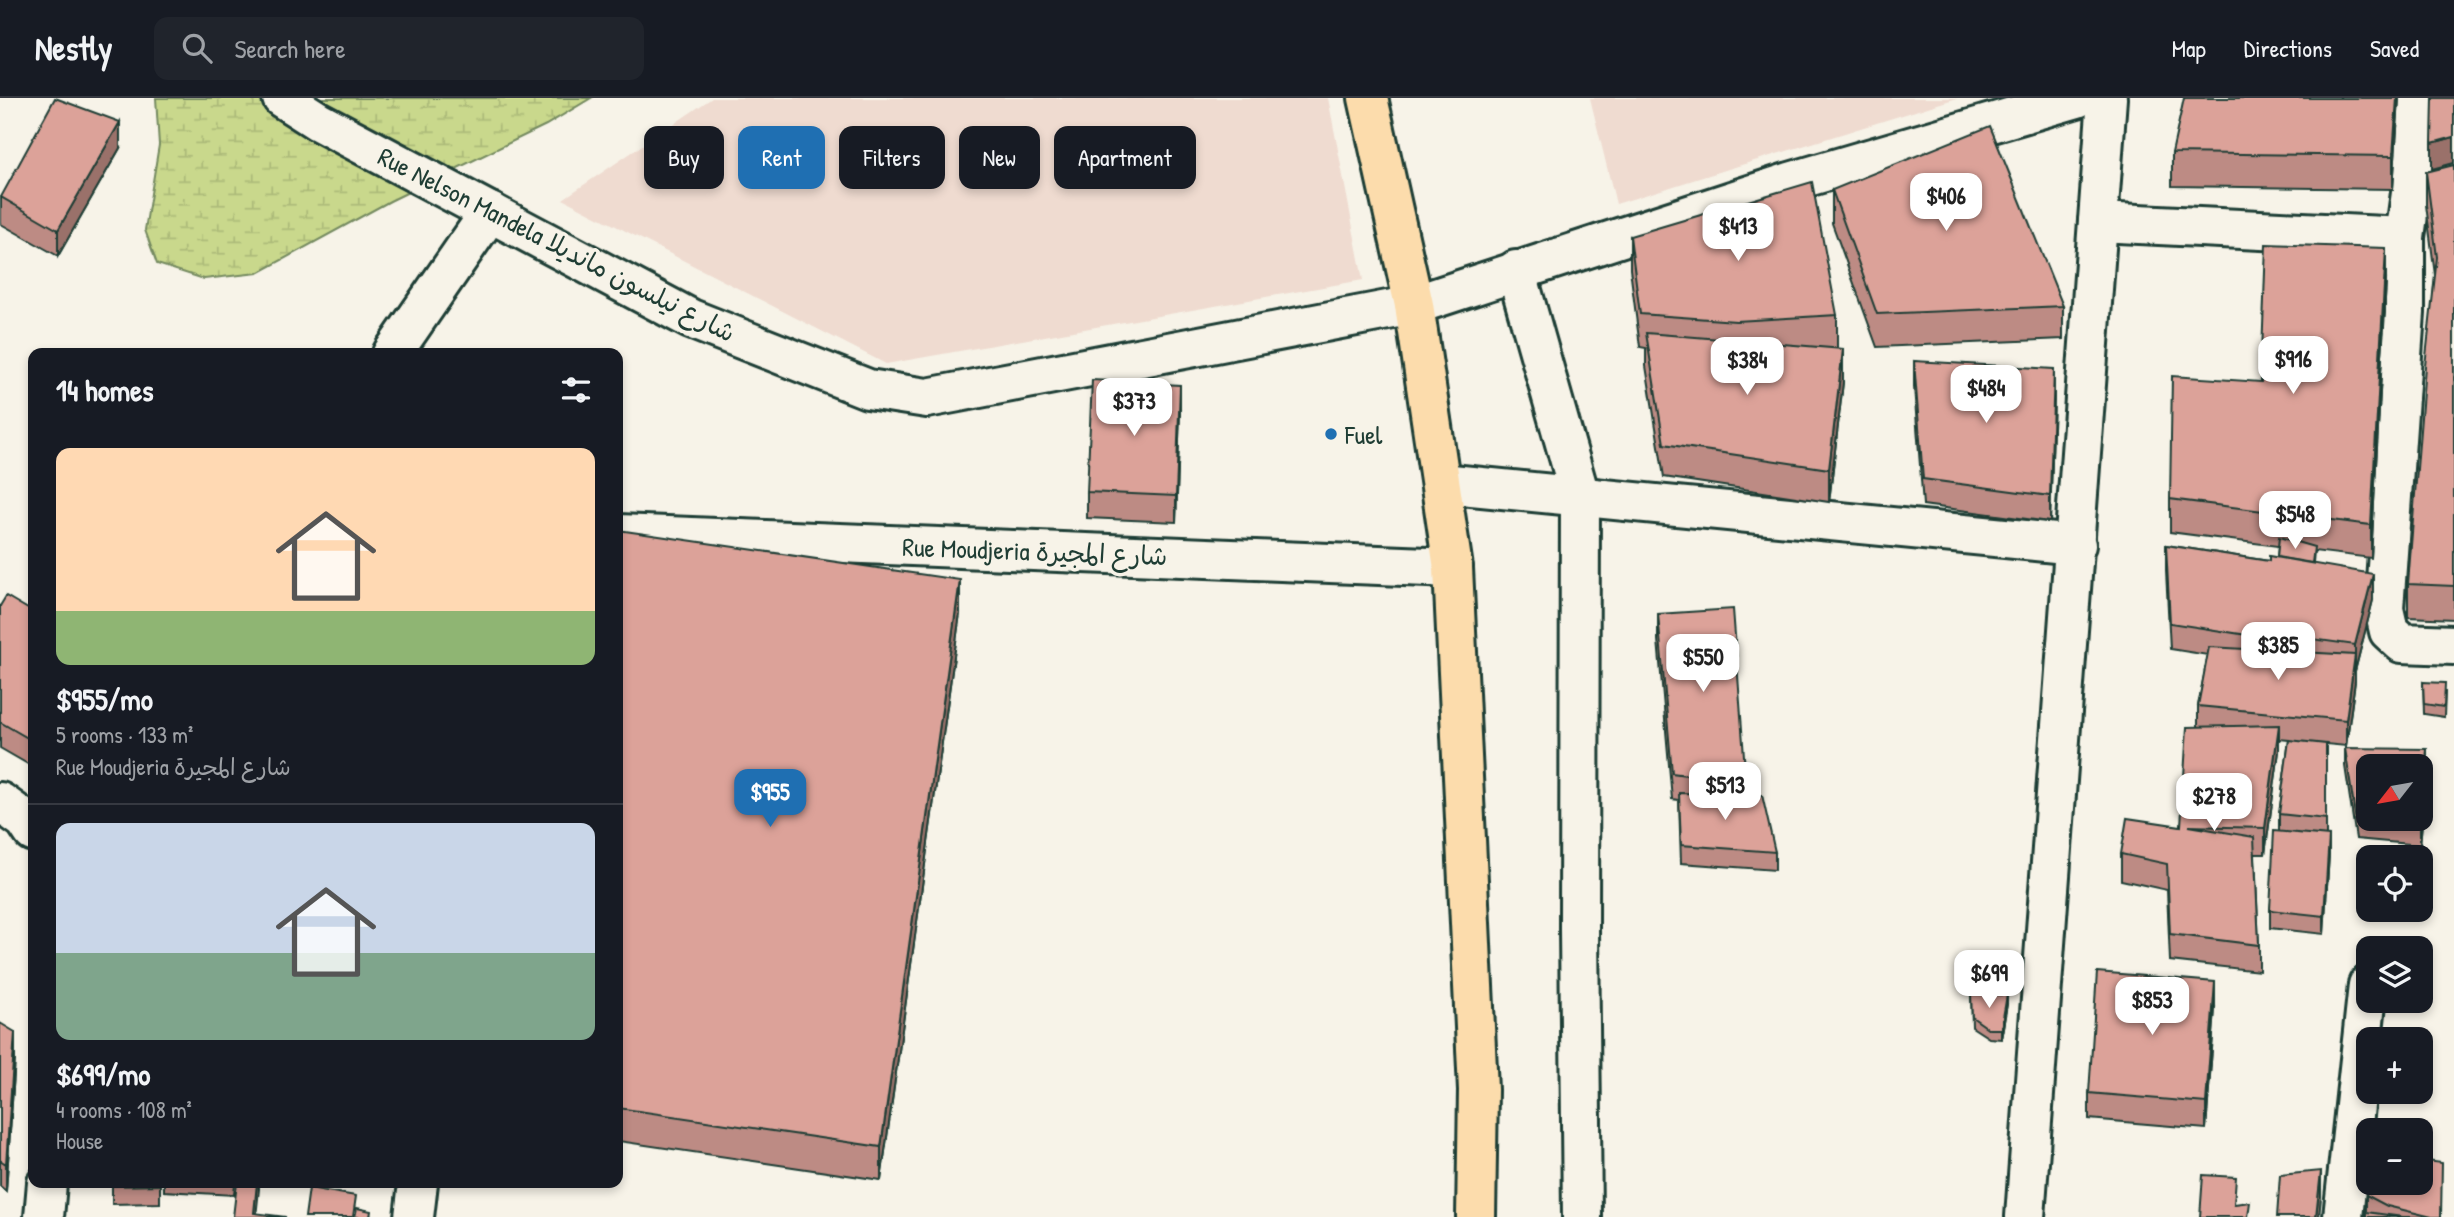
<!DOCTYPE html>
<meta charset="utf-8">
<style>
:root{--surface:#171b24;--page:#20242c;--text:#f1f3f6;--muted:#9ea1a6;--line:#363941;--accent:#1f6fb2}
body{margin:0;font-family:"Patrick Hand","Playpen Sans Arabic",sans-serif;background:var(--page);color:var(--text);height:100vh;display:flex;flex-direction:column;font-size:26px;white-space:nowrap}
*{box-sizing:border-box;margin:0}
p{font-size:23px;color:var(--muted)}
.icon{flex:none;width:38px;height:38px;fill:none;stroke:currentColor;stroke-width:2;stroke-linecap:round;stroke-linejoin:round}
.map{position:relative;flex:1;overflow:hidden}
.drawer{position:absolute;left:28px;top:250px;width:595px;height:840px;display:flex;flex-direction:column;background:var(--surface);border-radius:14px;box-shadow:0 4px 10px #0003}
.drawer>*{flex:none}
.hud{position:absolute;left:644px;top:28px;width:665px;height:63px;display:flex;gap:14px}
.needle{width:46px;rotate:239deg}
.buttons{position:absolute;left:2356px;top:656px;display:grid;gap:14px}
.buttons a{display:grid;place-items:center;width:77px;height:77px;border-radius:14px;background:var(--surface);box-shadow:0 4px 10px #0003;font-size:35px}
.price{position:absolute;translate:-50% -60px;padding:0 16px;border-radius:14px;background:#fff;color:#222;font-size:23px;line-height:46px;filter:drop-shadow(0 2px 4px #0008)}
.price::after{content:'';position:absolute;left:50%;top:42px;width:21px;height:16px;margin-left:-10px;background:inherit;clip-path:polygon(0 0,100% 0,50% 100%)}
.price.active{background:var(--accent);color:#fff}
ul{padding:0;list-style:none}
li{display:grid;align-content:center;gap:14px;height:371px;padding:0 28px}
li+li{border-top:2px solid var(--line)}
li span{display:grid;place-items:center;height:217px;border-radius:14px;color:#555}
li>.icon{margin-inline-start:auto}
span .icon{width:126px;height:126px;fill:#fffc;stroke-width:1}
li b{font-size:30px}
h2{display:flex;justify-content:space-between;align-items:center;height:84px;padding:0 28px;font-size:30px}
.tag{padding:0 24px;border-radius:14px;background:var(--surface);box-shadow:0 4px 10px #0003;font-size:24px;line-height:63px}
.tag.active{background:var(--accent);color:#fff}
header{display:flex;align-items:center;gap:42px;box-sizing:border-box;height:98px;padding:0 35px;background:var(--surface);border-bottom:2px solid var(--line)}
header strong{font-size:33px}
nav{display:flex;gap:38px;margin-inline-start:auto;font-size:24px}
.search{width:490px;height:63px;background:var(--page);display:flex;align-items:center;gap:18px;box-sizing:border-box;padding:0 24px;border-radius:14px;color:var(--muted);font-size:26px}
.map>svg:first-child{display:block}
</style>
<header>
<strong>Nestly</strong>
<div class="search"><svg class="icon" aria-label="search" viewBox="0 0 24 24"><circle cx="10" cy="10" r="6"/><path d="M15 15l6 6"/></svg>Search here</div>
<nav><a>Map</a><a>Directions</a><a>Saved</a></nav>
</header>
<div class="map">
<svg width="2454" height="1119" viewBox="0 0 2454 1119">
<defs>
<pattern id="wetland-marsh" width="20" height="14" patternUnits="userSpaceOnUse" patternTransform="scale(1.75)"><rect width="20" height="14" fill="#c9d88c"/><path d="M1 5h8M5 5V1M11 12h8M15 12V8" fill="none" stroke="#acba79"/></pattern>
</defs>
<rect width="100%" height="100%" fill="#f7f3e8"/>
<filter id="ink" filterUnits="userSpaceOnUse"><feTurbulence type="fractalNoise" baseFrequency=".0143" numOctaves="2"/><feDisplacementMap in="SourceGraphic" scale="14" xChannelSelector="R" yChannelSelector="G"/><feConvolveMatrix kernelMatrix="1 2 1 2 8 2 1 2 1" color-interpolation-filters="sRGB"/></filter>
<g filter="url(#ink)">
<g fill="#efdbd0">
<path d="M712,0H1328L1363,182L886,266L563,101Z"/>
<path d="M1590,0H1957L1616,106Z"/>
</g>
<path fill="url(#wetland-marsh)" stroke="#748a60" stroke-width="2" d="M156,0H591L546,27L390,103L258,175L204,181L157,166L145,132L159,47Z"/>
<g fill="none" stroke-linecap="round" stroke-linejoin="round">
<defs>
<g id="minor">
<path d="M282,0L318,23L691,221L868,291L927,300L1414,207L1790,84L2077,0"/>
<path d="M2415,0L2411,95L2405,139V215L2384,511L2389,533L2402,545L2454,547"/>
<path d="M2098,124L2405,139"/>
<path d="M1516,172L1580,398L1579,831L1582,1119"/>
<path d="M392,256L490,114"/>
<path d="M1441,385L2076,447"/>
<path d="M618,436L1453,470"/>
<path d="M0,704L25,722L33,734"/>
<path d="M44,1119L47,1085"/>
<path d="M414,1119L418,1085"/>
<path d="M2025,1119L2107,0"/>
<path d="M2343,1119L2368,887"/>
</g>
<path id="major" d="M1368,0L1414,207L1453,470L1478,992L1476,1119"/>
</defs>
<use href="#minor" stroke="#1f3d34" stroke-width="44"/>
<use href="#major" stroke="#1f3d34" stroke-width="44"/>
<use href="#minor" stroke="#f7f3e8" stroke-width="38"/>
<use href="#major" stroke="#fcdcac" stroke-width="38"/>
</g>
<g fill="#bd8b84" stroke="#1f3d34" stroke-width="2">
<path d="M2399,0L2393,91L2172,88V55Z"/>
<path d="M120,50L58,158L1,126V99Z"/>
<path d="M2454,67V521L2408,519V486L2435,177L2426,107V74Z"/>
<path d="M1832,92L2063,208V241L1877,249L1832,125Z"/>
<path d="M1630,138L1837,217V250L1843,284L1829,404L1664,379L1646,268V250L1640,249L1630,171Z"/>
<path d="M2386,183L2371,460L2314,453L2313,465L2373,502L2355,573V583L2346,648L2326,646V737L2329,756L2324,836L2270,830V812L2279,734V716L2289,642L2279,641V653L2265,756H2255L2259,847V873L2170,863L2167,792L2121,782V756L2181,728L2198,629V608L2208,557L2170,551L2166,473V447L2269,463L2277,459L2278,448L2170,434V401L2261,284Z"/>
<path d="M1914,263L2054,298L2050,424L1923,407L1914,289Z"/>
<path d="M1180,313L1176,424L1087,420V394Z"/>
<path d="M618,432L960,515L881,1082L618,1043Z"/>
<path d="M0,508L33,514V669L0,650Z"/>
<path d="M1658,516L1746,685V696L1775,754V772L1681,765L1679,702L1672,701L1658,542Z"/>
<path d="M2423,584L2445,594L2444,619L2424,616Z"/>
<path d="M2345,650L2427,669L2420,747L2356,741L2345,668Z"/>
<path d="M1971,896L2007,906L2001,941L1989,940L1972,929Z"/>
<path d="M2215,910L2206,1031L2089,1021V995Z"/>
<path d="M0,925L15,960L6,1093L0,1088Z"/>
<path d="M112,1085H160V1105L112,1106Z"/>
<path d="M164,1085H235L234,1097L164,1093Z"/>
<path d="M2366,1097L2441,1119H2366Z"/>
</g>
<g fill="#9a716b" stroke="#1f3d34" stroke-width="2">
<path d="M2397,0H2399L2393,91V58Z"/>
<path d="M120,24V50L58,158V132Z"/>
<path d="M2454,39V65L2432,71V45Z"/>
<path d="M2386,150V183L2371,460V427Z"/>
<path d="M1843,251V284L1829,404V371Z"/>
<path d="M2054,271V298L2050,424V398Z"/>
<path d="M1180,287V313L1176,424V398Z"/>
<path d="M2373,476V502L2355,573V547Z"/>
<path d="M960,482V515L881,1082V1049Z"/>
<path d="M2355,557V583L2346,648V622Z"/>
<path d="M2279,627V653L2265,756V730Z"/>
<path d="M2427,651V669L2420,747V729Z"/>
<path d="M2329,738V756L2324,836V818Z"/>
<path d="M2215,884V910L2206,1031V1005Z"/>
<path d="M2007,897V906L2001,941V931Z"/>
<path d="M15,934V960L6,1093V1066Z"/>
<path d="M2321,1073V1099L2319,1119H2316Z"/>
<path d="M257,1085H259V1091L256,1119L254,1115Z"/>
</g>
<g fill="#dca299" stroke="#1f3d34" stroke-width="2" fill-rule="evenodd">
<path d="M55,0L120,24L58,132L1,99Z"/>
<path d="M2184,0H2397L2393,58L2172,55Z"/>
<path d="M2433,0H2454V39L2432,45Z"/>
<path d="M1990,28L2063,208L1877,216L1832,92Z"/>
<path d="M2454,67V488L2408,486L2425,268L2437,159L2426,74Z"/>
<path d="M1812,84L1837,217L1736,223L1640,216L1630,138Z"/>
<path d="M2266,146L2386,150L2371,427L2170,401L2172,278L2261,284Z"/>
<path d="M1646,235L1843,251L1829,371L1664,346Z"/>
<path d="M1914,263L2054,271L2050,398L1923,381Z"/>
<path d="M1092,282L1180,287L1176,398L1087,394Z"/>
<path d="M618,432L960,482L881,1049L618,1010Z"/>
<path d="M2279,439L2314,449L2312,465L2277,459Z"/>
<path d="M2166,447L2269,463V458L2373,476L2355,547L2261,534L2260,539L2170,525Z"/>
<path d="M6,498L33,514V643L0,624V508Z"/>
<path d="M1733,511L1746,685L1672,675L1658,516Z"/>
<path d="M2209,549L2355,557L2346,622L2198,608Z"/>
<path d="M2423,584L2445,585L2444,609L2424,606Z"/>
<path d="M2279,627L2265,730L2189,728L2254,739L2259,847L2170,836L2167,766L2121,756L2127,720L2181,728L2187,629Z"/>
<path d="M2289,642L2326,646V721L2279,716Z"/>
<path d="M2345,650L2427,651L2420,729L2356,723ZM2368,668H2420V721H2368Z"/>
<path d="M1679,695L1762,697L1775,754L1681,747Z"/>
<path d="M2274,733L2329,738L2324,818L2270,812Z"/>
<path d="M2097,874L2215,884L2206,1005L2089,995Z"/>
<path d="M1971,896L2007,897L2001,931H1989L1972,919Z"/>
<path d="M0,925L15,934L6,1066L0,1062Z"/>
<path d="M2420,1062L2442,1065L2441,1119H2432L2387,1108L2366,1097L2368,1084V1085H2420Z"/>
<path d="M2321,1073L2316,1119H2277L2280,1077Z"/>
<path d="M2203,1077L2236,1079L2234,1106L2250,1104L2248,1119H2200Z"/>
<path d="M112,1085H160V1087L112,1088Z"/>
<path d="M237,1085H257L254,1115L286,1119H233Z"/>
<path d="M309,1090L356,1098L353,1119H305Z"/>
<path d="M357,1110L371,1113L370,1119H355Z"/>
<path d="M2366,1114L2403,1119H2366Z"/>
</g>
</g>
<circle fill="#1f6fb2" stroke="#f7f3e8" stroke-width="2.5" cx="1331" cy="336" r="7"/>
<g text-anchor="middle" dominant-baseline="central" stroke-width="7" stroke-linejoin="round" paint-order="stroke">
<g font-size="26" fill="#1f3d34" stroke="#f7f3e8">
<text transform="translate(557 146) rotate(27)">Rue Nelson Mandela شارع نيلسون مانديلا</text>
<text transform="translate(1035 453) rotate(2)">Rue Moudjeria شارع المجيرة</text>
</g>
<g font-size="26" fill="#1f3d34" stroke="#f7f3e8" text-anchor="start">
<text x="1345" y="336">Fuel</text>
</g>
</g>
</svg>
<div class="buttons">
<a><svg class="needle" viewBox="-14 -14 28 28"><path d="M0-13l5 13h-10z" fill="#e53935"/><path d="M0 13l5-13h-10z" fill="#9ea1a6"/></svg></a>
<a><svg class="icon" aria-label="locate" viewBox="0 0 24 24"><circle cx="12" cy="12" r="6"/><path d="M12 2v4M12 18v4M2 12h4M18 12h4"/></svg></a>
<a><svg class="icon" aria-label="layers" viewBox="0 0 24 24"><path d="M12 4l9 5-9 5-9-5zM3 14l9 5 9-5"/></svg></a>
<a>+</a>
<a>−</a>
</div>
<b class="price" style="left:1946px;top:135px">$406</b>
<b class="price" style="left:1738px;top:165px">$413</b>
<b class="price" style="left:2293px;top:298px">$916</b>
<b class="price" style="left:1747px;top:299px">$384</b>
<b class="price" style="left:1986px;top:327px">$484</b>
<b class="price" style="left:1134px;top:340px">$373</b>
<b class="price" style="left:2295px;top:453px">$548</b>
<b class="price" style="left:2278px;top:584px">$385</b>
<b class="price" style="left:1703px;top:596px">$550</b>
<b class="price" style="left:1725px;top:724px">$513</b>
<b class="price active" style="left:770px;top:731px">$955</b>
<b class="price" style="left:2214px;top:735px">$278</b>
<b class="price" style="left:1989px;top:912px">$699</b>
<b class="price" style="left:2152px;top:939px">$853</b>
<div class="hud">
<a class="tag">Buy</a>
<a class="tag active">Rent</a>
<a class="tag">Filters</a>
<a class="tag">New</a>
<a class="tag">Apartment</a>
</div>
<section class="drawer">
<h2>14 homes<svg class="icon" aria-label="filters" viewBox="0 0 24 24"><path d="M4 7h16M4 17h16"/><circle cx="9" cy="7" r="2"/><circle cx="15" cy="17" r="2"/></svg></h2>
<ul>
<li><span style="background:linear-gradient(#ffd9b3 75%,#8fb573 0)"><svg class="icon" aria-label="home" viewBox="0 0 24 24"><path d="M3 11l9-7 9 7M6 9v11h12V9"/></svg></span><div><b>$955/mo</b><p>5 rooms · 133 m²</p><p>Rue Moudjeria شارع المجيرة</p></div></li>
<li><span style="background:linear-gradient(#c9d6e8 60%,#7fa58c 0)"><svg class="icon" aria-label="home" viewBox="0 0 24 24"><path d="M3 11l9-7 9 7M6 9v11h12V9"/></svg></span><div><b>$699/mo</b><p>4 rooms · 108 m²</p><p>House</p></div></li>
</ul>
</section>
</div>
